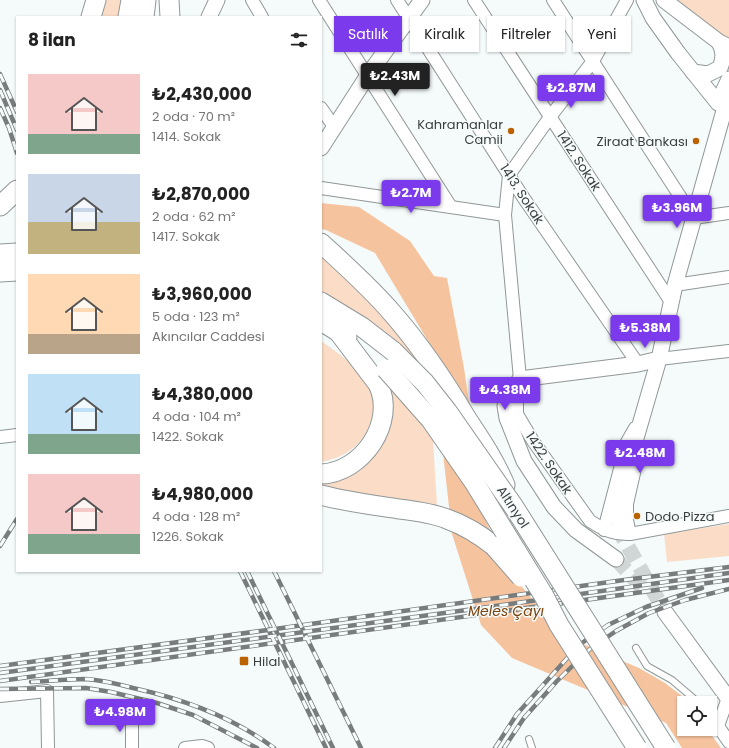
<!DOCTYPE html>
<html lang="tr">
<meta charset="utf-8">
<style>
:root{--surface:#fff;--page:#f2f2f2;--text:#222;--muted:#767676;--accent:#7c3aed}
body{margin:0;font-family:Poppins,sans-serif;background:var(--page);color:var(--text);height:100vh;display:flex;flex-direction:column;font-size:15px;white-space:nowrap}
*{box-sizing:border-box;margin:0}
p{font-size:13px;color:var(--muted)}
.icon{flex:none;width:22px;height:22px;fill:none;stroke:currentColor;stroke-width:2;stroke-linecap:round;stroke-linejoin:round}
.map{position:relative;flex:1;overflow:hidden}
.panel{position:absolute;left:16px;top:16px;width:306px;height:556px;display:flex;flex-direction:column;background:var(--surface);border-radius:0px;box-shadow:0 1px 3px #0004}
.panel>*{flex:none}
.top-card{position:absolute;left:334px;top:16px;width:335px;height:36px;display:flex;gap:8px}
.fabs{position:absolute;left:677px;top:696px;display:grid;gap:8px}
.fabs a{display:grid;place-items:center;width:40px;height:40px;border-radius:0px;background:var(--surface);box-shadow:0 1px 3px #0004;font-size:20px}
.price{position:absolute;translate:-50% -34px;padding:0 9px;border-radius:4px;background:var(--accent);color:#fff;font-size:13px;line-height:26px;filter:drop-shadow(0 1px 2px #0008)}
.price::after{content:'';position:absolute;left:50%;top:24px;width:12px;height:9px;margin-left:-6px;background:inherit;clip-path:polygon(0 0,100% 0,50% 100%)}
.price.active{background:#222;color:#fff}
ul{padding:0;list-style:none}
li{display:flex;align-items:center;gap:12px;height:100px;padding:0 12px}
li span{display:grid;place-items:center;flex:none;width:112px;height:80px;border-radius:0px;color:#555}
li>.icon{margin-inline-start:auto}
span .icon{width:48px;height:48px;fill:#fffc;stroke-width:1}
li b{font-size:17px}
h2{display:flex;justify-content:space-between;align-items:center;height:48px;padding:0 12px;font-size:17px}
.chip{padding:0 14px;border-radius:0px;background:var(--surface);box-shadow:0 1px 3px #0004;font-size:14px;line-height:36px}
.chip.active{background:var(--accent);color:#fff}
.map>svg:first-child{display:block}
</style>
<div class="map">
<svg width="729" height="748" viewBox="0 0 729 748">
<rect width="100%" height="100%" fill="#f5fbfb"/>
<g fill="#fadcc7">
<path d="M106,0H122L119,17H101Z"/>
<path d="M669,0H729V40Z"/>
<path d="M321,255C355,287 390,319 415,358C386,333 355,311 321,292Z"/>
<path d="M321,341C337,352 351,362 363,376C366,379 369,383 371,386C376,395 375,404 373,413C367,441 349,457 321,462Z"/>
<path d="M396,391L433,440L437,505L428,503L427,506L321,488V479C333,479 346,477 357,471C361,469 365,464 368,461C388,441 397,422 390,394Z"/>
<path d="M729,524V556L667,562L664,534Z"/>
</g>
<path fill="#f6c39f" d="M321,203L359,207L410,241L434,276L447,278L464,368L486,522L518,582L562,635L639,668L665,683L682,696L687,703H684V729H707L721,748H682L666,723L512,658L481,625L452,534L443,453L428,341L375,253L326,230L321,229Z"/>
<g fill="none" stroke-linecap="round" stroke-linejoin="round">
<g stroke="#d0d5d5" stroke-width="15" stroke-dasharray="15 8" stroke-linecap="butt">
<path d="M619,526L622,536L665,612"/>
<path d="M616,559L646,592"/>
</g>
<defs>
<g id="service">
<path d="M636,648L647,666L672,680L699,703"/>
<path d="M710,716L718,726"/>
<path d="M529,739L532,748"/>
</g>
<g id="minor">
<path d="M252,0L262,17"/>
<path d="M319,0L451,207"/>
<path d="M397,0L523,197L638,364"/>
<path d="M474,0L671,302"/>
<path d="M553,0L694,218L729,213"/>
<path d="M627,0L593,61L550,117L509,175L505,215L520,379L517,396V414L533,441L590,521C603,530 615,535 630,534L729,516"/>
<path d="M321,108L335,128"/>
<path d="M321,188L505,215"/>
<path d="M675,285L729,277"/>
<path d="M659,359L729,351"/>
<path d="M0,437L17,435"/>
<path d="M604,530L627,442L635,428"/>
<path d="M630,534L627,520V504L639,451"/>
<path d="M0,696L47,691L48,748"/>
<path d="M728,698L718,726L729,742"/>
<path d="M132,748V718"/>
<path d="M185,748L202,746L208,748"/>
</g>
<g id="tertiary">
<path d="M644,0L653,18L678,53L718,103L729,108"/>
<path d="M664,0L719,42L729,47"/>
<path d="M209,17L217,0"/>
<path d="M693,72L708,74L720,68C724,58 724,52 719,42"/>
<path d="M321,148L368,75L422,0"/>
<path d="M619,526V497L659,359L675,285L725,107L723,92L729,79"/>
<path d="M616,559L576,530L554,507L524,461L507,418L505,406L509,396L520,379L638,364L659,359"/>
<path d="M665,612L728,698L729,697"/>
</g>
<g id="trunk">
<path d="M169,0L170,17"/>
<path d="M91,17L96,0"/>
<path d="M128,17L131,0"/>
<path d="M144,17L146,0"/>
<path d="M0,206L17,190"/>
<path d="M321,243C346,266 371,288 393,314C421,346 445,382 467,419C481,440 495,461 505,485"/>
<path d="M0,254L17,253"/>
<path d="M0,272L17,271"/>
<path d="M321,302L362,327L393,351"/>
<path d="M321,321L347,337"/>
<path d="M321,474C362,473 397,422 378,384L337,330"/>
<path d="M321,495C347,502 373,505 399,509C415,511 432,513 447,519C464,525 479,534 494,546"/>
</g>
</defs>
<use href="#service" stroke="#919797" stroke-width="8"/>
<use href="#minor" stroke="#919797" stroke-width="14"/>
<use href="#tertiary" stroke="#919797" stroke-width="17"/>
<use href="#trunk" stroke="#919797" stroke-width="21"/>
<use href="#service" stroke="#fff" stroke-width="6"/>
<use href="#minor" stroke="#fff" stroke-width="12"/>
<use href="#tertiary" stroke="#fff" stroke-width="15"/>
<use href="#trunk" stroke="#fff" stroke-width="19"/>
<defs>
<g id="rail">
<path d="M0,74L17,112"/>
<path d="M0,90L17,130"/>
<path d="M0,108L9,128L17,153"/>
<path d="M0,546L17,519"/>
<path d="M240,571L326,748"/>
<path d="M247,571L333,748"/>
<path d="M274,571L361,748"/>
<path d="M0,666L268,630L624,580L729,567"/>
<path d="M0,673L474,609L729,573"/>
<path d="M0,681L729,580"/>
<path d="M31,682C49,681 68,679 85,679C101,680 118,684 133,688C183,699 233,717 274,748"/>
<path d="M0,689L86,688L111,692L157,703L193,715L257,748"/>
<path d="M495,748L517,714L579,645L608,625L646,607L702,588"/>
<path d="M504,748L524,718L557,681L590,649L616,631L649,613L685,600L729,589"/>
</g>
</defs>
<use href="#rail" stroke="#787c7c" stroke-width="4.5"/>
<use href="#rail" stroke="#f5fbfb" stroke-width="3" stroke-dasharray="9" stroke-linecap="butt"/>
<defs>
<g id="trunk-bridge">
<path d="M393,351L425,383L447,411L514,507L666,748"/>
<path d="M386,369L431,420L474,482L544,596L559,625L637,748"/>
<path d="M494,546L521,577"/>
</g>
</defs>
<use href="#trunk-bridge" stroke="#919797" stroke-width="21" stroke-linecap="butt"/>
<use href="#trunk-bridge" stroke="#fff" stroke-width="19"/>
</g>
<g fill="#bb6200" stroke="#f5fbfb" stroke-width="1.5">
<circle cx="511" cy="131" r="4"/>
<circle cx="696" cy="141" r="4"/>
<circle cx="637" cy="516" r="4"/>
<rect x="239" y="656" width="10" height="10" rx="2"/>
</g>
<g text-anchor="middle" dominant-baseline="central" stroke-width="3" stroke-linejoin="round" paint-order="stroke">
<g font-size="13" fill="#3b3e3e" stroke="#f5fbfb" text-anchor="end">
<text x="503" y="124">Kahramanlar<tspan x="503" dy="15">Camii</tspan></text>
<text x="688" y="141">Ziraat Bankası</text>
<text x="645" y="516" text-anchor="start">Dodo Pizza</text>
<text x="253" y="661" text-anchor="start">Hilal</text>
</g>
<g font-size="13" fill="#3b3e3e" stroke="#f5fbfb">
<text transform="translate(579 161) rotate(57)">1412. Sokak</text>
<text transform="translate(522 194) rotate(57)">1413. Sokak</text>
<text transform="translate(549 463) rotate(56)">1422. Sokak</text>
<text transform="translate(513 507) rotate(57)">Altınyol</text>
</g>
<g font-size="14" font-style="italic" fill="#7c430f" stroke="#f5fbfb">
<text x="506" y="611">Meles Çayı</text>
</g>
</g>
</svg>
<div class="fabs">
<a><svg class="icon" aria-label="locate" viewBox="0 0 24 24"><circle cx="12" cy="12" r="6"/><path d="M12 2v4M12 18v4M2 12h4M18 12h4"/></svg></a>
</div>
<b class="price active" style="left:395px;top:97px">₺2.43M</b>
<b class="price" style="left:571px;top:109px">₺2.87M</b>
<b class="price" style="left:411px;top:214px">₺2.7M</b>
<b class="price" style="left:677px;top:229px">₺3.96M</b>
<b class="price" style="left:645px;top:349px">₺5.38M</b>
<b class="price" style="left:505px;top:411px">₺4.38M</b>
<b class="price" style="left:640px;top:474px">₺2.48M</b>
<b class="price" style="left:120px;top:733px">₺4.98M</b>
<div class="top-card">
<a class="chip active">Satılık</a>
<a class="chip">Kiralık</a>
<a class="chip">Filtreler</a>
<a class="chip">Yeni</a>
</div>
<section class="panel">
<h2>8 ilan<svg class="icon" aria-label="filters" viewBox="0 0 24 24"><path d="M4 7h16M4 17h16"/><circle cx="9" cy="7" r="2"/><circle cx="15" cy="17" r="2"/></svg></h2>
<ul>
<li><span style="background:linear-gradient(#f6c9c9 75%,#7fa58c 0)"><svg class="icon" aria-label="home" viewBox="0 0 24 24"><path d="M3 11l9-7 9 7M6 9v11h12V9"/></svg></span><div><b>₺2,430,000</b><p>2 oda · 70 m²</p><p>1414. Sokak</p></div></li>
<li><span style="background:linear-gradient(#c9d6e8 60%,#c2b280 0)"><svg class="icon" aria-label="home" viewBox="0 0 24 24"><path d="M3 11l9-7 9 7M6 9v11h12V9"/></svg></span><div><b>₺2,870,000</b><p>2 oda · 62 m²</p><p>1417. Sokak</p></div></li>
<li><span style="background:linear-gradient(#ffd9b3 75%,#b9a48a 0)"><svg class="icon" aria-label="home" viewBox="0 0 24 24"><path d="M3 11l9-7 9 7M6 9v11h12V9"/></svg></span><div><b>₺3,960,000</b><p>5 oda · 123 m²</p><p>Akıncılar Caddesi</p></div></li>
<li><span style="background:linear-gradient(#bfe0f5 75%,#7fa58c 0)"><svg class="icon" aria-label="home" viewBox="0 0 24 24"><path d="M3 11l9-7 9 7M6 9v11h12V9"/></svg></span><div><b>₺4,380,000</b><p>4 oda · 104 m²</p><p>1422. Sokak</p></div></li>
<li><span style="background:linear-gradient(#f6c9c9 75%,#7fa58c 0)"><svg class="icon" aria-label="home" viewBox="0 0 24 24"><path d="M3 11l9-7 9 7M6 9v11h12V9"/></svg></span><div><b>₺4,980,000</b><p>4 oda · 128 m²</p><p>1226. Sokak</p></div></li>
</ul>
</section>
</div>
